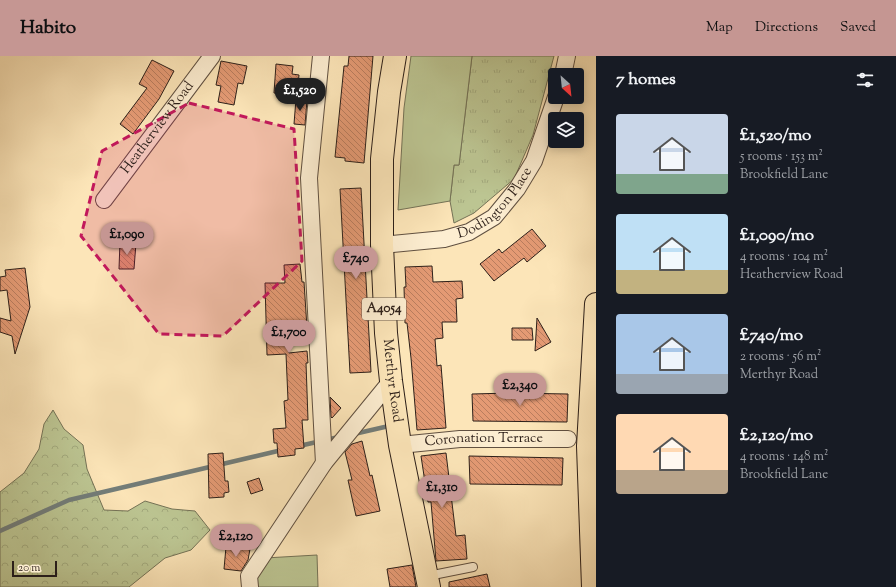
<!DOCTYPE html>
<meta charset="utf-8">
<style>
:root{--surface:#171b24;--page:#20242c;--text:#f1f3f6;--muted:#9ea1a6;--accent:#c59692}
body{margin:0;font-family:"Sorts Mill Goudy",serif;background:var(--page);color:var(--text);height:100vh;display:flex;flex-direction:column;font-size:15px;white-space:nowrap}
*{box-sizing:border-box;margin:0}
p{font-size:13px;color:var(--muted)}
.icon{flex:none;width:22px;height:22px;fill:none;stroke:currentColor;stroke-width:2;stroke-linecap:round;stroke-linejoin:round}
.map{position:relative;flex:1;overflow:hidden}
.panel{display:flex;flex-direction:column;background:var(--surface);width:300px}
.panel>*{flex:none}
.needle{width:26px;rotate:153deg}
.tools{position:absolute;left:548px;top:12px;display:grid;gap:8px}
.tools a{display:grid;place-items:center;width:36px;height:36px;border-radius:4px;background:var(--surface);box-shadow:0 2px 10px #0003;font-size:20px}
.scale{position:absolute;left:12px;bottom:10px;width:45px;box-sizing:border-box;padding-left:4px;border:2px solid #2c1f19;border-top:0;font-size:11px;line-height:14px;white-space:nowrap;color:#2c1f19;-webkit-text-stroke:3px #fdeed1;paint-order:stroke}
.price{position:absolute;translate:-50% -34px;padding:0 9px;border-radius:14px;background:var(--accent);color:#111;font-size:13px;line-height:26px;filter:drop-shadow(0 1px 2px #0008)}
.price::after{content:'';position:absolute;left:50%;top:24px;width:12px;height:9px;margin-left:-6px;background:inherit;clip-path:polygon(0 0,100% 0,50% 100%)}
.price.active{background:#222;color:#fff}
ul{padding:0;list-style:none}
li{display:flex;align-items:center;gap:12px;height:100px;padding:0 20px}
li span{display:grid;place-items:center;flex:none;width:112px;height:80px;border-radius:4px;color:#555}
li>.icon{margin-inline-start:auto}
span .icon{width:48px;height:48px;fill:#fffc;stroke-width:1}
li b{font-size:17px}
h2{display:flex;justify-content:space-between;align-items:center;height:48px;padding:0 20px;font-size:17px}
header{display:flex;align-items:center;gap:24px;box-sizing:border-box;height:56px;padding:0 20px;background:var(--accent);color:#111}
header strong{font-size:19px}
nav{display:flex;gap:22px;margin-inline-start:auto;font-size:14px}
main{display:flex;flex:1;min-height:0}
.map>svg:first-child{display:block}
</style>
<header>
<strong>Habito</strong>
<nav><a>Map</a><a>Directions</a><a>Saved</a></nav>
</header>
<main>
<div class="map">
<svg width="596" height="531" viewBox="0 0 596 531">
<defs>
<pattern id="grass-tufts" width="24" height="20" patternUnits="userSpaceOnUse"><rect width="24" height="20" fill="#bcc592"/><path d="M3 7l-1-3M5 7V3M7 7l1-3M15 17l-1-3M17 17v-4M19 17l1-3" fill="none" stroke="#a2a97d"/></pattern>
<pattern id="forest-crowns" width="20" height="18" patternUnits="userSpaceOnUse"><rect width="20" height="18" fill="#bcc592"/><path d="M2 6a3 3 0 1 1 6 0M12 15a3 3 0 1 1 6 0" fill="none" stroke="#a2a97d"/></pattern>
<pattern id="building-back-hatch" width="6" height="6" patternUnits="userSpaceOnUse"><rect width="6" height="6" fill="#e49a74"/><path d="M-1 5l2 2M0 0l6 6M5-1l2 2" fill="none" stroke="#b97d5e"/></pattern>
</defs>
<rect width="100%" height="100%" fill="#fce5b8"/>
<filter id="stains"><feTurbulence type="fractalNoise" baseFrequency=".005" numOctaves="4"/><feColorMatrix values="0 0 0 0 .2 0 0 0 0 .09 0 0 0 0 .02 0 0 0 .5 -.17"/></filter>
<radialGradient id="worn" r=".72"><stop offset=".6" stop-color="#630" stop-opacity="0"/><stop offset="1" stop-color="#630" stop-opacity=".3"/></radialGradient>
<path fill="url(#grass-tufts)" stroke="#747256" d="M472,0H554L533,79L514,123L474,157L454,167L450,145L454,109H459Z"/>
<path fill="url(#forest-crowns)" stroke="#747256" d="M53,354L64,373L83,389L87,413L104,454L128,455L145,445L172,453L195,455L210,474L191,494L165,502L129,531H0V436L24,417L39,393L44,368Z"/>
<g fill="#bcc592" stroke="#747256">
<path d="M411,0H472L459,109H454L450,145L398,154L404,52Z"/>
<path d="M317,499L318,531H256L254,523L265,502Z"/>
</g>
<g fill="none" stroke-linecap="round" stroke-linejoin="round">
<g stroke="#737d79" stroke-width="4.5">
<path d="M354,378L389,370"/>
<path d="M299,390L339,381"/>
<path d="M0,475L69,444L282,394"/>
</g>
</g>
<g fill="url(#building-back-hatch)" stroke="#2c1f19">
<path d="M349,0H373L364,107L345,105V102L335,101L344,10H348Z"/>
<path d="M152,4L174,15L159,43L133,78L120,68L147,32L139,28Z"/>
<path d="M221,5L247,10L243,28L238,27L234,49L218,46L221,30L216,29Z"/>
<path d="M276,8L293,10L292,18L299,19L297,39L274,37Z"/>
<path d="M296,43L307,44L305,69L294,68Z"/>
<path d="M361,132L371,316L350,317L340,133Z"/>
<path d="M532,173L546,190L527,206L524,202L494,225L480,208L499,193L502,197Z"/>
<path d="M120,186L136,187L134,213H119Z"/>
<path d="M300,208L302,226H304L307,272L288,274L289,297L307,295L308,307H306L308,364H302L304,392L295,393V399L278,401L277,387H274L273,373L286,372L284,345L288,344L286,298L267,299L265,227H285L284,209Z"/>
<path d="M432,210L433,226L462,225L463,242L456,243L457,266H442L443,282L435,283L437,310L441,309L446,372L417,374L411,302L407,267H405L404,231H406L405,211Z"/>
<path d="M25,212L30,251L15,298L12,280L0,276V262L11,265L7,234L0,235V221L6,220L5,214Z"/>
<path d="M537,262L551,286L535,295Z"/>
<path d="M512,272H532L533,284H512Z"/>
<path d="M510,337L568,338L567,366L473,365L472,338Z"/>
<path d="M330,341L341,352L332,362L331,361Z"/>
<path d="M362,385L370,420L372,419L380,455L356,460L348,424H352L345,396L352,388Z"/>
<path d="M223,397L225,425H228L229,436L224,437V441L209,442L208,398Z"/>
<path d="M446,397L456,480L465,479L467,503L436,505L431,446H428L421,400Z"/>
<path d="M469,400L563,402L562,429L470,428Z"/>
<path d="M259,422L263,434L251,438L247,426Z"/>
<path d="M226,491L250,493L248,504L241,515L224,513Z"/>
<path d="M412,509L416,531H390L387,513Z"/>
<path d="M487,518L490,531H449V526Z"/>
</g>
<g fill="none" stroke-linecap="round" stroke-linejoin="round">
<defs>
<path id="service" d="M428,520L473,511"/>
<g id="minor">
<path d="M321,0L309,122L324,407"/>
<path d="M563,19L567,0"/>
<path id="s1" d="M104,144L212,0"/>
<path id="s2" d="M382,189L444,183L469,176L494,161L517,133L534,105L556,41"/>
<path id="s3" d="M400,389L460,383H568"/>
<path d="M250,531L249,520L324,407L391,325"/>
</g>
<g id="primary">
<path id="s4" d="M395,0L389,36L382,103V189L386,277L391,325L400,389L429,531"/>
</g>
<path id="trunk" d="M593,531L588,390L596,248"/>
</defs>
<use href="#service" stroke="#605041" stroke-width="10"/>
<use href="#minor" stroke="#605041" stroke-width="18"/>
<use href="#primary" stroke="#2c1f19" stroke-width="24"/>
<use href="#trunk" stroke="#2c1f19" stroke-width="24"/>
<use href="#service" stroke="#fdeed1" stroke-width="8"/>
<use href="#minor" stroke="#fdeed1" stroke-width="16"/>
<use href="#primary" stroke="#fce5b8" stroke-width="22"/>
<use href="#trunk" stroke="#fce5b8" stroke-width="22"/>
</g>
<path fill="#c2185b" fill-opacity="0.2" stroke="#c2185b" stroke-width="3" stroke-dasharray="8 5" stroke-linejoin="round" d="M189,47L294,73L302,205L223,280L159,278L81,180L102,95Z"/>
<g text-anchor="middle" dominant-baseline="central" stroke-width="4" stroke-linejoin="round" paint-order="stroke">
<rect fill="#fdeed1" stroke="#6b5d50" stroke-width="1" x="362" y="242" width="44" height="22" rx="3"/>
<g font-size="13" font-weight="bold" fill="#2c1f19">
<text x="384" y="253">A4054</text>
</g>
<g font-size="14" fill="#2c1f19" stroke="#fdeed1">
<text stroke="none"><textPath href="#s1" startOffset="90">Heatherview Road</textPath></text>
<text stroke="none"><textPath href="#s2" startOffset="127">Dodington Place</textPath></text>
<text stroke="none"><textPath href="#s4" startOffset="326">Merthyr Road</textPath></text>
<text stroke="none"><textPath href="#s3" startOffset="84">Coronation Terrace</textPath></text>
</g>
</g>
<rect width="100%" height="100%" filter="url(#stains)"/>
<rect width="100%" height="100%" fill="url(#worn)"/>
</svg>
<div class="tools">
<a><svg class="needle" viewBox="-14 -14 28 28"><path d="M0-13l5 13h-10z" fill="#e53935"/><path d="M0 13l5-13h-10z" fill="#9ea1a6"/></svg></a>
<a><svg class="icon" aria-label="layers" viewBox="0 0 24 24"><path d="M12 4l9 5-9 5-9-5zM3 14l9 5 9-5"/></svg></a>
</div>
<div class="scale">20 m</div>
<b class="price active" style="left:300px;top:56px">£1,520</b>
<b class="price" style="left:127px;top:200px">£1,090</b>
<b class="price" style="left:356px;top:224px">£740</b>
<b class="price" style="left:289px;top:298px">£1,700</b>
<b class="price" style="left:520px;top:351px">£2,340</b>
<b class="price" style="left:442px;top:453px">£1,310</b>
<b class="price" style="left:236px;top:502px">£2,120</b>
</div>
<section class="panel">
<h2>7 homes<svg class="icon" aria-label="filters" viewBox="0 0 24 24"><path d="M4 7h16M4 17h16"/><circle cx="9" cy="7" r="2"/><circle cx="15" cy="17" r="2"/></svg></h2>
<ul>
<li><span style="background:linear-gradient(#c9d6e8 75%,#7fa58c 0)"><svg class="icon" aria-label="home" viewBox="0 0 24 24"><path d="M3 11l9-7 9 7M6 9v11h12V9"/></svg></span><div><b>£1,520/mo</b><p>5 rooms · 153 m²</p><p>Brookfield Lane</p></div></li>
<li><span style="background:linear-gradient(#bfe0f5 70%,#c2b280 0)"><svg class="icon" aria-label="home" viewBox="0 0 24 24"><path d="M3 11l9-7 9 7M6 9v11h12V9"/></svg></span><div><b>£1,090/mo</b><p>4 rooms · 104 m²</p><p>Heatherview Road</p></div></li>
<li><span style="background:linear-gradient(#a9c7e8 75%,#9aa5b1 0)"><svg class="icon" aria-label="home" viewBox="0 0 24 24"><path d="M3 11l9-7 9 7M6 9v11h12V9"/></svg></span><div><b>£740/mo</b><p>2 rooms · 56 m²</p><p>Merthyr Road</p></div></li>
<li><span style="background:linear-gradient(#ffd9b3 70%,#b9a48a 0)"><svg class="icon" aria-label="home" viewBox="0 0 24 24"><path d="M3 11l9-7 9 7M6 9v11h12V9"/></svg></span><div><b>£2,120/mo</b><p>4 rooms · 148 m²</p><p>Brookfield Lane</p></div></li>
</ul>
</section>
</main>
